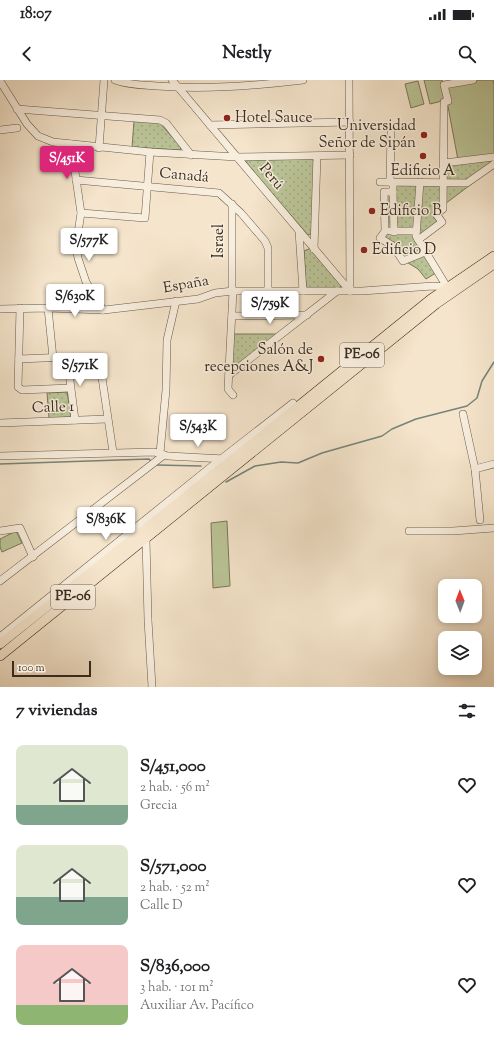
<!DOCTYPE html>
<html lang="es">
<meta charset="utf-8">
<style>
:root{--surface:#fff;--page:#f6f6f6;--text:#202124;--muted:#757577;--accent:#db2777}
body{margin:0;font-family:"Sorts Mill Goudy",serif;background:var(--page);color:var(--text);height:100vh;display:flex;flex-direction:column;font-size:15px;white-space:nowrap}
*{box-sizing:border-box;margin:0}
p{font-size:13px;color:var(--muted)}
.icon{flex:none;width:22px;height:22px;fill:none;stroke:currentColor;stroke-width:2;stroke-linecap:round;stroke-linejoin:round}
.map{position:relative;height:607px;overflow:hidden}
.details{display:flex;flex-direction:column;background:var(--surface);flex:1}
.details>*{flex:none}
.needle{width:26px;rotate:359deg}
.tools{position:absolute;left:438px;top:499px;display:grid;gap:8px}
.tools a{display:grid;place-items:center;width:44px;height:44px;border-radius:8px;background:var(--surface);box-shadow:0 2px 6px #0003;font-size:20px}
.scale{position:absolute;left:12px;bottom:10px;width:79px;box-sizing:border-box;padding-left:4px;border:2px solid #3b2c1d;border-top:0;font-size:11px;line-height:14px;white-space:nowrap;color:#3b2c1d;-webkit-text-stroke:3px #f8eede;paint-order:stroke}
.price{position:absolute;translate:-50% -34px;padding:0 9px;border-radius:4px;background:#fff;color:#222;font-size:13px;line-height:26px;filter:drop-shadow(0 1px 2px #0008)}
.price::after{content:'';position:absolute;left:50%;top:24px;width:12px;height:9px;margin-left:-6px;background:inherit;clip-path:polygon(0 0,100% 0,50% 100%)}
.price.selected{background:var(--accent);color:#fff}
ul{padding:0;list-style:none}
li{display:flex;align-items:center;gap:12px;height:100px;padding:0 16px}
li span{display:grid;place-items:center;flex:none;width:112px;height:80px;border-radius:8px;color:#555}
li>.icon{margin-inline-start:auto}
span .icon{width:48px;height:48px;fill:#fffc;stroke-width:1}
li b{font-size:17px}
h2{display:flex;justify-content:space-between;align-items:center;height:48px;padding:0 16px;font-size:17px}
.status{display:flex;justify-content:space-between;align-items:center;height:28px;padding:0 20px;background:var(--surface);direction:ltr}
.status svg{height:11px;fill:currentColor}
header{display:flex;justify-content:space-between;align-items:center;height:52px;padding:0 16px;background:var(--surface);font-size:18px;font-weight:800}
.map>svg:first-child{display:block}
</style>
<div class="status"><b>18:07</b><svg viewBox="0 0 49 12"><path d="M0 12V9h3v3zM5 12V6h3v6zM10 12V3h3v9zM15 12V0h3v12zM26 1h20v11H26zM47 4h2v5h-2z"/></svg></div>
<header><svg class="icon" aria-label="back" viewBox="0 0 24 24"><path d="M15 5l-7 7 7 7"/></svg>Nestly<svg class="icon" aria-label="search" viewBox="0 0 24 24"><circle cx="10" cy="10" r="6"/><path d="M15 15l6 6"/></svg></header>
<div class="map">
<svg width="494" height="607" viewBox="0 0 494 607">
<defs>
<pattern id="grass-dots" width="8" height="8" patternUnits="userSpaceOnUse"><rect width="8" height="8" fill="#bbc598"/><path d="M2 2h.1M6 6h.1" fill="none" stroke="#a2a983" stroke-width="1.8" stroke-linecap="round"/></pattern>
</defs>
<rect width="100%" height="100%" fill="#f5e5cc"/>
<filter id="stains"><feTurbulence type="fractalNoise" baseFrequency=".005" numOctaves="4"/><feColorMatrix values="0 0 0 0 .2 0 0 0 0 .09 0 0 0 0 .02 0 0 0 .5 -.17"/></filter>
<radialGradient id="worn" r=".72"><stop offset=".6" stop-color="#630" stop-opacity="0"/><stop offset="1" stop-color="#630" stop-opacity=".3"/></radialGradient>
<g fill="url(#grass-dots)" stroke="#7b785a">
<path d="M134,41L159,42L181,67L180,70L132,67Z"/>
<path d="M494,78V87L441,127L440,142L421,157L417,150H383L381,112H395V103L445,105V84Z"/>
<path d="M311,79L314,81L313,153L308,155L246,83L248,80Z"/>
<path d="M417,152L439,191L426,199L418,189L405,181L382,156L383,153Z"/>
<path d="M311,168L341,205L340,208L308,209L306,207L304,171Z"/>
<path d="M234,254H278L238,286L231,284Z"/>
<path d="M67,312L71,337L49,338L47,313Z"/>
</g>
<g fill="#bbc598" stroke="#7b785a">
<path d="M424,0H442L446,20L430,24Z"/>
<path d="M480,0H493L494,4V75L458,80L444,5Z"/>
<path d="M418,1L424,24L411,28L405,4Z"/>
<path d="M227,441L230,506L213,508L211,443Z"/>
<path d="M16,451L22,463L2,472L0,467V459Z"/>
</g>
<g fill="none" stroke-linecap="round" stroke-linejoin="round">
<g stroke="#75847a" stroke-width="1.5">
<path d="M0,384L149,379L152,382"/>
<path d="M157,385L201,386"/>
<path d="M226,402L255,386L281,382L298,383L322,373L382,356L392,349L416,339L467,326L477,318L482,301L494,282"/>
</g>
<defs>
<g id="minor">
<path d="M115,0C128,5 143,5 157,6C206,10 254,6 303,0"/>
<path d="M172,0L350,211"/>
<path d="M349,0L350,211"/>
<path d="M0,1L27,44L38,56L53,62L150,72L237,77L350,75"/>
<path d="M17,29L160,40L166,43L191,75"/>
<path d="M210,45L350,42"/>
<path d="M0,50L17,48"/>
<path d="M71,64L81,133L76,166L78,178L86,202L103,230"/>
<path d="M99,68L104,0"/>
<path d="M444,83L494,77"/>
<path d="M76,100L219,113L241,133L265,161L268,168V211"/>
<path d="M380,102L467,103L494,84"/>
<path d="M390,102L391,53"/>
<path d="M393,102V112H384L385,151L380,158L393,166L403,181L425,172"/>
<path d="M420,102L416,156L447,207"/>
<path d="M393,112L394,152"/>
<path d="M232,124V208L233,211L228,309L233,315"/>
<path d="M81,133L145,138L150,72"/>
<path d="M299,151L303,211"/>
<path d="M390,151H416"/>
<path d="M418,160L442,142L436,134L443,129L444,22L448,21L444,5L473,0"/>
<path d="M314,169L317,76"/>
<path d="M20,228L18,307L22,310L70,308"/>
<path d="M48,228L53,278"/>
<path d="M0,229L48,228L104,230L198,219L215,213L233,211H362L433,206L447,207"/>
<path d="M232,236L307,235"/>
<path d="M19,279L67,277L75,340"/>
<path d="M101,291L113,372"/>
<path d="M229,295L337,211"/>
<path d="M463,334L475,389L480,440"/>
<path d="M0,343L107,339"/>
<path d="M160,373L166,310L167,260L176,221"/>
<path d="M0,376L154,372L168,376L225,379"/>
<path d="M475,389L494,384"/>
<path d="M0,451L20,448L33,477"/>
<path d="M409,451H453L494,448"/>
<path d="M146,459L148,540L152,607"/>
<path d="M0,501L164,375"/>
<path d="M0,557L212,386L293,323"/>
</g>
<g id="major">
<path d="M0,564L233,379L431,219L494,176"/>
<path d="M0,576L436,224L494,184"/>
</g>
</defs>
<use href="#minor" stroke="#6a5a49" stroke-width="8"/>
<use href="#major" stroke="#3b2c1d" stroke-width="10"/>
<use href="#minor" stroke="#f8eede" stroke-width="7"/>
<use href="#major" stroke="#f5e5cc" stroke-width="9"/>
</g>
<g fill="#8f2418" stroke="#f8eede" stroke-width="1.5">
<circle cx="227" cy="38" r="4"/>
<circle cx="424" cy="55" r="4"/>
<circle cx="423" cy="76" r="4"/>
<circle cx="372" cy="131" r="4"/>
<circle cx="364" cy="170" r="4"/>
<circle cx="321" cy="279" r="4"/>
</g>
<g text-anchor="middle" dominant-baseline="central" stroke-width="3" stroke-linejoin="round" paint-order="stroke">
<g fill="#f8eede" stroke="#746657" stroke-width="1">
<rect x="340" y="263" width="44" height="24" rx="3"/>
<rect x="51" y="505" width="44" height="24" rx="3"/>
</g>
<g font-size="14" font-weight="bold" fill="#3b2c1d">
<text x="362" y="275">PE-06</text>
<text x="73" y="517">PE-06</text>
</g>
<g font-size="15" fill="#3b2c1d" stroke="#f8eede" text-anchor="start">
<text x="235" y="38">Hotel Sauce</text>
<text x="416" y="46" text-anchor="end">Universidad<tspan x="416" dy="17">Señor de Sipán</tspan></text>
<text x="423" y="91" text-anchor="middle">Edificio A</text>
<text x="380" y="131">Edificio B</text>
<text x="372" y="170">Edificio D</text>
<text x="313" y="270" text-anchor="end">Salón de<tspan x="313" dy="17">recepciones A&amp;J</tspan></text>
</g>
<g font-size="15" fill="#3b2c1d" stroke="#f8eede">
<text transform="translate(184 96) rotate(5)">Canadá</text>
<text transform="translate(271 97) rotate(50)">Perú</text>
<text transform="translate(219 161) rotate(-90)">Israel</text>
<text transform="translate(186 205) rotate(-10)">España</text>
<text transform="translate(53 328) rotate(-2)">Calle 1</text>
</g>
</g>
<rect width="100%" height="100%" filter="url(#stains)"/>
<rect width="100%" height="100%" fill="url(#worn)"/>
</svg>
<div class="tools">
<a><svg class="needle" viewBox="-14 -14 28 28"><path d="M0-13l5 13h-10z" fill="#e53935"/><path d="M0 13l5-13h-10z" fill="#757577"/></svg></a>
<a><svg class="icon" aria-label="layers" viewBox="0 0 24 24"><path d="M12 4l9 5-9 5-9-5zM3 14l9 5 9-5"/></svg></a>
</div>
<div class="scale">100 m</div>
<b class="price selected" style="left:67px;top:100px">S/451K</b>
<b class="price" style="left:89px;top:182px">S/577K</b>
<b class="price" style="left:75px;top:238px">S/630K</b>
<b class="price" style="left:270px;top:245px">S/759K</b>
<b class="price" style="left:80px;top:307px">S/571K</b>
<b class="price" style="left:198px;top:368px">S/543K</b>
<b class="price" style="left:106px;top:461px">S/836K</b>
</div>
<section class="details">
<h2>7 viviendas<svg class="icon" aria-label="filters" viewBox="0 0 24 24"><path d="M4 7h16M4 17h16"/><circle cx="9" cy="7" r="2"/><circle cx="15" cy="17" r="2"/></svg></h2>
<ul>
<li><span style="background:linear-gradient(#dfe7d0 75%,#7fa58c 0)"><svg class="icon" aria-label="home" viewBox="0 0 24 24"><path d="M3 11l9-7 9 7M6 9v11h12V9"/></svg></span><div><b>S/451,000</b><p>2 hab. · 56 m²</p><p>Grecia</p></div><svg class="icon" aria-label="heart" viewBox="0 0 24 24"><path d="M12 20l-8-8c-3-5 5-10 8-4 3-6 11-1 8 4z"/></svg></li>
<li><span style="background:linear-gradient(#dfe7d0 65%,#7fa58c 0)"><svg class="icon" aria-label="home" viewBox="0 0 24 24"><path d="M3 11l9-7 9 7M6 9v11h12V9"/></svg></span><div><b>S/571,000</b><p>2 hab. · 52 m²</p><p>Calle D</p></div><svg class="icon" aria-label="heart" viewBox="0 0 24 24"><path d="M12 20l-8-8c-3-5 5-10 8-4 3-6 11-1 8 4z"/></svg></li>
<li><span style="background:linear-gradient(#f6c9c9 75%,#8fb573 0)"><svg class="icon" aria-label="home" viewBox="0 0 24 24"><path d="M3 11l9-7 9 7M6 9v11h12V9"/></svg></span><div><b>S/836,000</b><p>3 hab. · 101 m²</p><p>Auxiliar Av. Pacífico</p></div><svg class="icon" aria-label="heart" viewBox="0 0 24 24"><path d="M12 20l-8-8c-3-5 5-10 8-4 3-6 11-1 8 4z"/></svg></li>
</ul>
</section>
